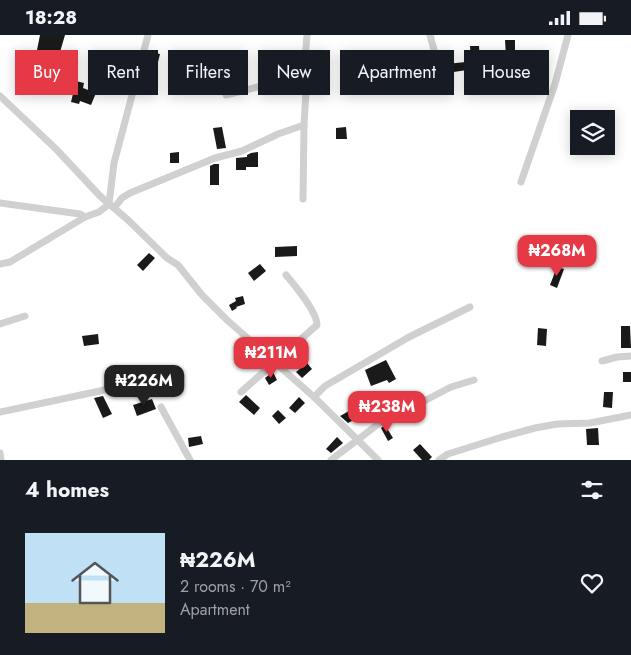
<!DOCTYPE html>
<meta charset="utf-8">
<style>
:root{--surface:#171b24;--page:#20242c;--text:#f1f3f6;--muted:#9ea1a6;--line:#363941;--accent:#e63946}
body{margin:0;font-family:Jost,sans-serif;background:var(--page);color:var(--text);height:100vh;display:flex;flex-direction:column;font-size:19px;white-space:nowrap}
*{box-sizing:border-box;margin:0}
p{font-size:16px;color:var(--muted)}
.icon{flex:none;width:28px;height:28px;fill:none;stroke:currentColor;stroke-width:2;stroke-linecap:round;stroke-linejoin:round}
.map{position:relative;height:425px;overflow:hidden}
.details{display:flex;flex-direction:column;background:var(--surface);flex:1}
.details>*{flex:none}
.banner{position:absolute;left:15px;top:15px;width:601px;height:45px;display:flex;gap:10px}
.buttons{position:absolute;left:570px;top:75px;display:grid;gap:10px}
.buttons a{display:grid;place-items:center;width:45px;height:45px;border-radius:0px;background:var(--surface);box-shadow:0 2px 12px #0003;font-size:25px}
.price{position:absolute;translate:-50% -42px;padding:0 11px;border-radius:10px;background:var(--accent);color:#fff;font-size:16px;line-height:32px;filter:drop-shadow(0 1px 2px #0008)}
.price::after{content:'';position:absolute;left:50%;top:30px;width:15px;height:11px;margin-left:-8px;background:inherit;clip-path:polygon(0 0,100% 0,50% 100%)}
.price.on{background:#222;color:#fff}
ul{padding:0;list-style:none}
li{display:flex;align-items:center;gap:15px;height:125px;padding:0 25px}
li+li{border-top:1px solid var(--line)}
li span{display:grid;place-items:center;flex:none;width:140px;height:100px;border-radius:0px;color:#555}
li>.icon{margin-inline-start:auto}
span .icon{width:60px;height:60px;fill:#fffc;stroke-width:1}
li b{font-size:21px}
h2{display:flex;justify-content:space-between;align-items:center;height:60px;padding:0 25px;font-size:21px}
.tag{padding:0 18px;border-radius:0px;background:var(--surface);box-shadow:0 2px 12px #0003;font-size:18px;line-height:45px}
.tag.on{background:var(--accent);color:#fff}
.status{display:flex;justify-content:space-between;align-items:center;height:35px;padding:0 25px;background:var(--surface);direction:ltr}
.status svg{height:14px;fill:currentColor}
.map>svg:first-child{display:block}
</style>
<div class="status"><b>18:28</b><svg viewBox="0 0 49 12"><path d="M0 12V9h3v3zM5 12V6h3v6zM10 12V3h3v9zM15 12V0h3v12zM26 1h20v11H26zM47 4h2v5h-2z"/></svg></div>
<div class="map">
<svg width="631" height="425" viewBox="0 0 631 425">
<rect width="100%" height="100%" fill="#fff"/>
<g fill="#1a1a1a">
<path d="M40,0H65L58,24L49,21L50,17L37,15Z"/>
<path d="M505,5H515V22H506Z"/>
<path d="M470,11H479L480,29H471Z"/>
<path d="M102,16L110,19L104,39L95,36Z"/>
<path d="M149,17L160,19L158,27L147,25Z"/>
<path d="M466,27L467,35L447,38L446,29Z"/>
<path d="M76,46L84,48L83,53L96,58L91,70L80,66L79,69L71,67Z"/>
<path d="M222,92L226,113L217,114L213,93Z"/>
<path d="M346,92L347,104H336V93Z"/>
<path d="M179,117V128H170V118Z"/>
<path d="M258,117V132H246V135H236V123L247,122V120L251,118Z"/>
<path d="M214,129H219V150H210V131Z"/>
<path d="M297,211V221L275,222V212Z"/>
<path d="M149,218L155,223L143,236L137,230Z"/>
<path d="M260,229L266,236L254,246L248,238Z"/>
<path d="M557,232L564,234L557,253L550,250Z"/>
<path d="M243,261L245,269L236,272L237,273L232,276L229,270L236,266L235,263Z"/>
<path d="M621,291H630L631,313H621Z"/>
<path d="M538,293L547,294L546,311L537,310Z"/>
<path d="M98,299L99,309L84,311L82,301Z"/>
<path d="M386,325L396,344L389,348L387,345L371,351L365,335Z"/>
<path d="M307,328L312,334L302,343L296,337Z"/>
<path d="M273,337L277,345L269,350L265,343Z"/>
<rect x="623" y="337" width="8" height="10"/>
<path d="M604,357H613L612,373L603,372Z"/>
<path d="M246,360L260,373L254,380L239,367Z"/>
<path d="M103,361L112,379L103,383L94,363Z"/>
<path d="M299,362L305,368L295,378L289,373Z"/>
<path d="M152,364L156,374L137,381L133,370Z"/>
<path d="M358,371L363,380L348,388L340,381Z"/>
<path d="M278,375L286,383L279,389L272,381Z"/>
<path d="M385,390L393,403L388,406L381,393Z"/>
<path d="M598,393L599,410H587L586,394Z"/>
<path d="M201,401L203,409L189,412L188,403Z"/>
<path d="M337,402L343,408L331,418L326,414Z"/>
<path d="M420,409L432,422L429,425H422L413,415Z"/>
</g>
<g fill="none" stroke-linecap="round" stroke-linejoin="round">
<g stroke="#d0d0d0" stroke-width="7">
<path d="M430,0L440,37"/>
<path d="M226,60L304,40"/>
<path d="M0,61L56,114L100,161L128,185L167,223L178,230L202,260L227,285L314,362L378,425"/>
<path d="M521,147L555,49L568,0"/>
<path d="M303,164L304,90L306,56L304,40L307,0"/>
<path d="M0,168L80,179L85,182"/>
<path d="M114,173L122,163L130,158L215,123L242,116L278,99L304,90"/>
<path d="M0,229L10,227L85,182L99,177L109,169L114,128L148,0"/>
<path d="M0,289L25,281"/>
<path d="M602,326L617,322L631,321"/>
<path d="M241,357L317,290C317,276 295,251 286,240"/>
<path d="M314,362L325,351L409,302L470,272"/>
<path d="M161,372L190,425"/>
<path d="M0,377L119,352"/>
<path d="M0,418L1,425"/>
<path d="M331,425L402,371L411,367L426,365L451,352L474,345"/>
<path d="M439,425L448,419L502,402L535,393L557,389L590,388L631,380"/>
</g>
</g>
</svg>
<div class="buttons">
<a><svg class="icon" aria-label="layers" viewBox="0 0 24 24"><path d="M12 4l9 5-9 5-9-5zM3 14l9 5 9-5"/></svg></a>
</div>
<b class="price" style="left:557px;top:242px">₦268M</b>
<b class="price" style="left:271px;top:344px">₦211M</b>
<b class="price on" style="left:144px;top:372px">₦226M</b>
<b class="price" style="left:387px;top:398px">₦238M</b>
<div class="banner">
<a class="tag on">Buy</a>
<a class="tag">Rent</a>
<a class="tag">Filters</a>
<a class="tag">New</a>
<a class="tag">Apartment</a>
<a class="tag">House</a>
</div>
</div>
<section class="details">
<h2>4 homes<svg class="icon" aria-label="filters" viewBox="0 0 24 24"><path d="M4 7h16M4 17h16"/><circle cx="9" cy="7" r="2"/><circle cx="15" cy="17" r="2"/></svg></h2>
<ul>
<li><span style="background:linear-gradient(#bfe0f5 70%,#c2b280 0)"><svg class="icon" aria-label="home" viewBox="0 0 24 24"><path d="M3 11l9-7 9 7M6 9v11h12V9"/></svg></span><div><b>₦226M</b><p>2 rooms · 70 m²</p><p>Apartment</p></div><svg class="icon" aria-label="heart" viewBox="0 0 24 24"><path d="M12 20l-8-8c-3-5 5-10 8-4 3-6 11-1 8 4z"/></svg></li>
</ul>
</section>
